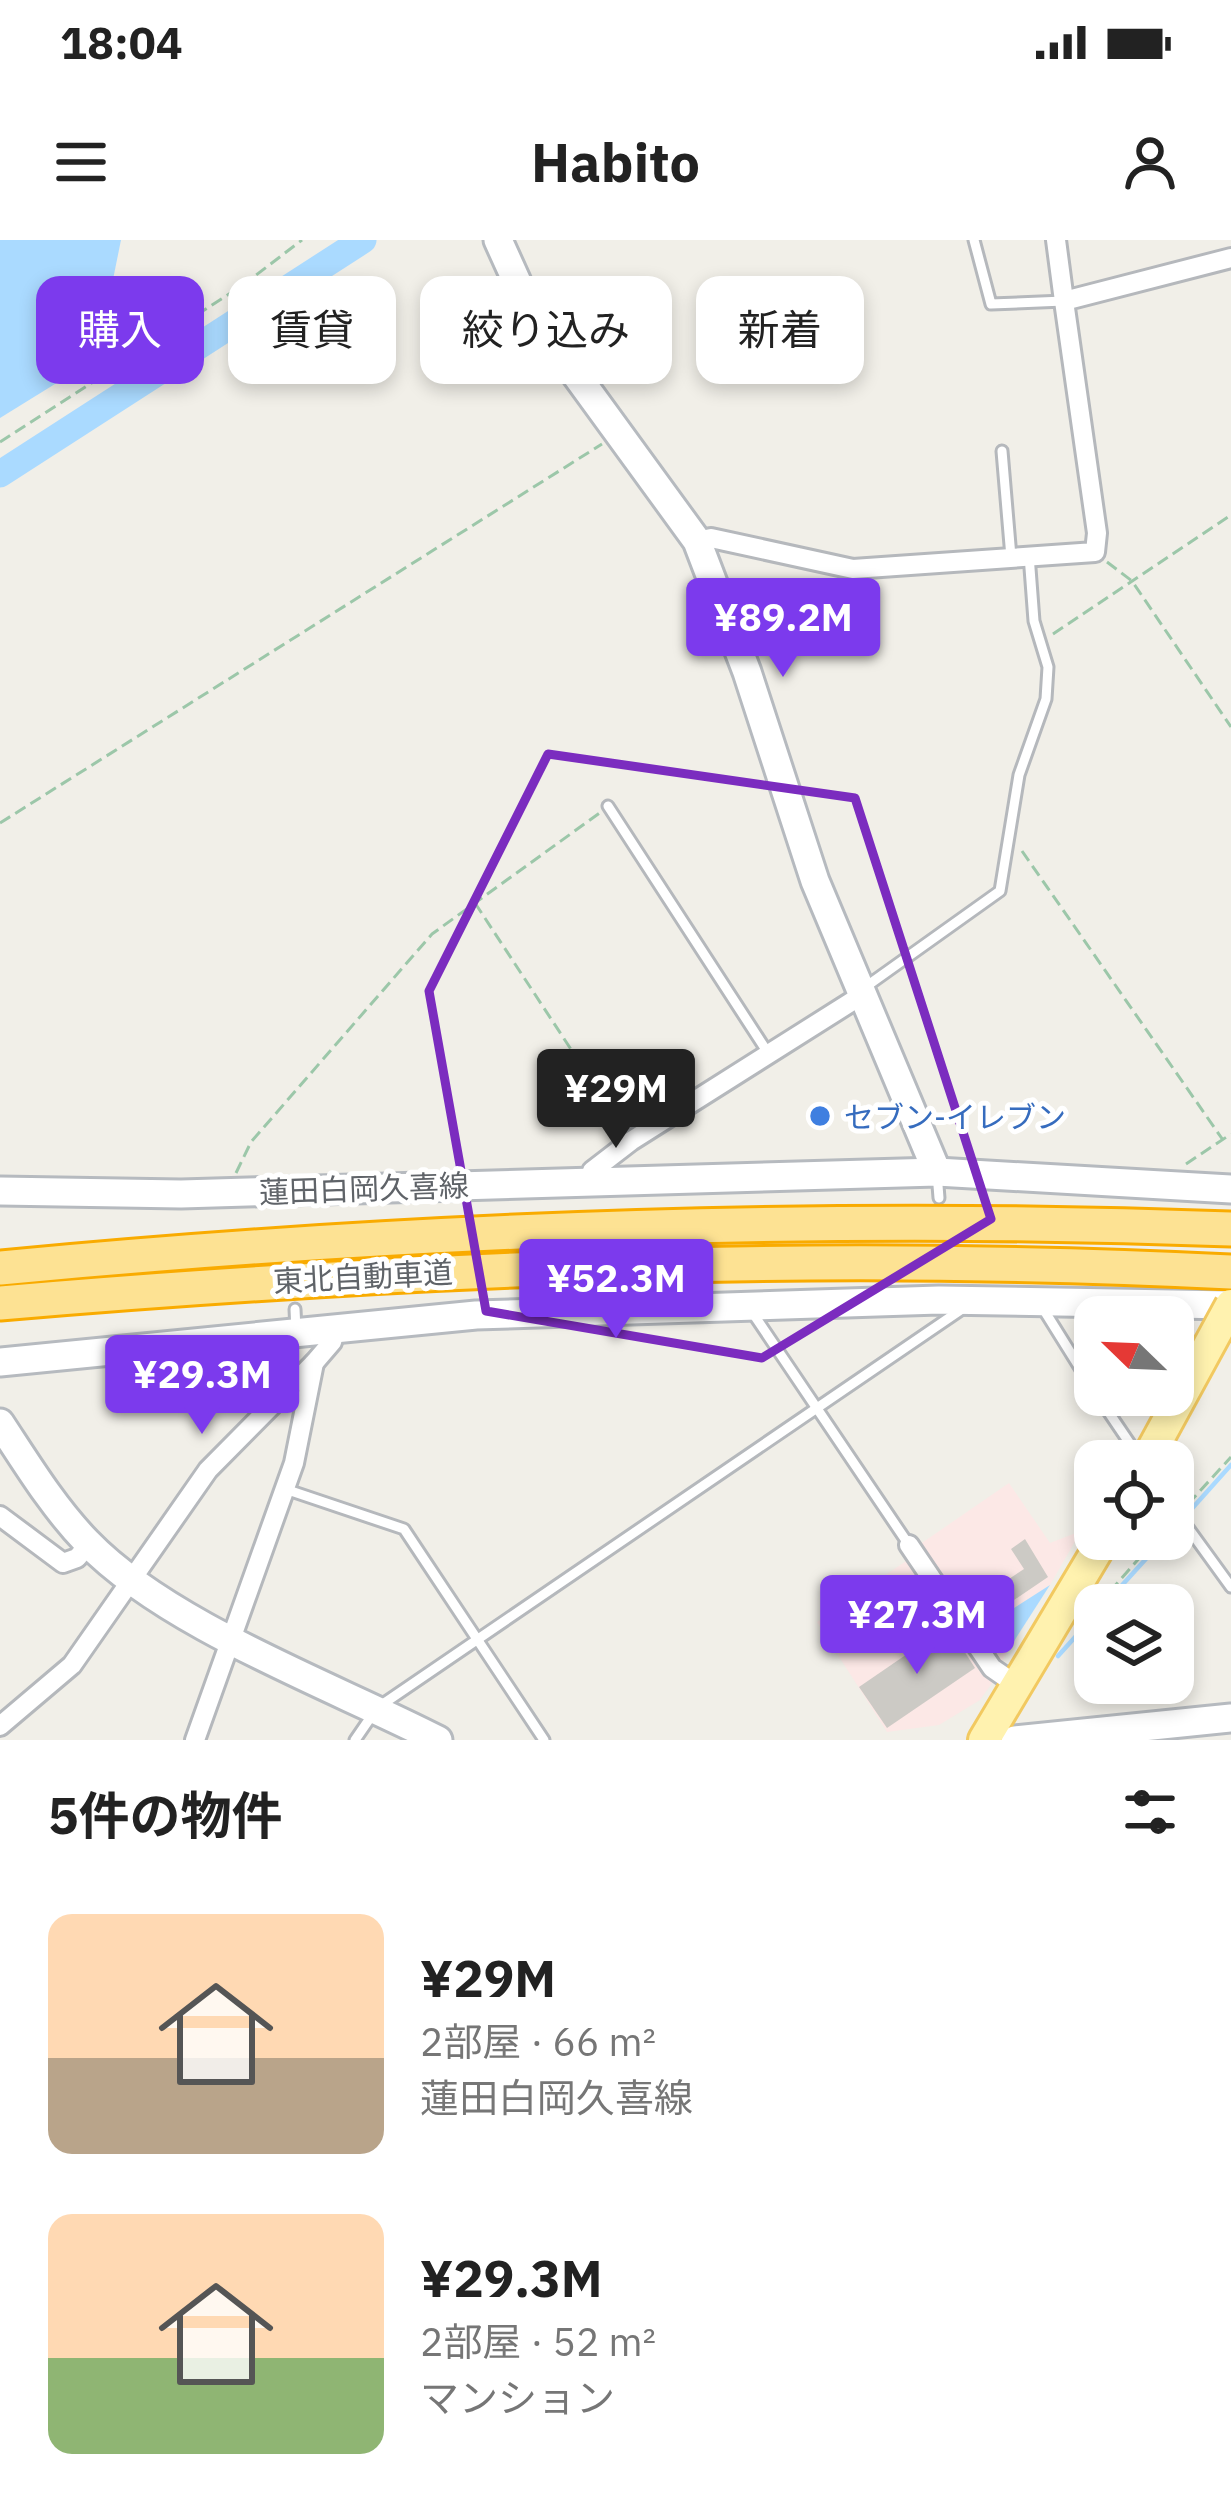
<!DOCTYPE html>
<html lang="ja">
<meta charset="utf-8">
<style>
:root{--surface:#fff;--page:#f6f6f6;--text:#222;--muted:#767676;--accent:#7c3aed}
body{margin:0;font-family:"IBM Plex Sans","Noto Sans JP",sans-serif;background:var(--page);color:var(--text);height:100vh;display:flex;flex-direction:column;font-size:45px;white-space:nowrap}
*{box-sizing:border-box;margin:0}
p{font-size:39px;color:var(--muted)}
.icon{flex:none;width:66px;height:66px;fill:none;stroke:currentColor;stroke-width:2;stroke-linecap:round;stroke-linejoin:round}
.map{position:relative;height:1500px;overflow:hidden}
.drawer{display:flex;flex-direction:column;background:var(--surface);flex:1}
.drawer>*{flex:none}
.banner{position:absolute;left:36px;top:36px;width:1161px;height:108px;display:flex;gap:24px}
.needle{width:78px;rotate:293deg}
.tools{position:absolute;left:1074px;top:1056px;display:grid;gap:24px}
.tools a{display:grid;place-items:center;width:120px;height:120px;border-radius:24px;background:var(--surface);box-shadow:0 6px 18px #0003;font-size:60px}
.price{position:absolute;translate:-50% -102px;padding:0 27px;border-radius:12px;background:var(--accent);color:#fff;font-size:39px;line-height:78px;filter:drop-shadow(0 3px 6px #0008)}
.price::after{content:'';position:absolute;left:50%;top:72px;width:36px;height:27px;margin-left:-18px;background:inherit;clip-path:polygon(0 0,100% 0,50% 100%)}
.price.on{background:#222;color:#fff}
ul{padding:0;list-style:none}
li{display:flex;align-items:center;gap:36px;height:300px;padding:0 48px}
li span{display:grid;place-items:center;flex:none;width:336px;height:240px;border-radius:24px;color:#555}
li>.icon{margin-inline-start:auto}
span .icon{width:144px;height:144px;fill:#fffc;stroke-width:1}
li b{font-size:51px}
h2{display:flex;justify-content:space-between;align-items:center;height:144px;padding:0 48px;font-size:51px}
.pill{padding:0 42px;border-radius:24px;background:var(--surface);box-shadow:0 6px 18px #0003;font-size:42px;line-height:108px}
.pill.on{background:var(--accent);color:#fff}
.status{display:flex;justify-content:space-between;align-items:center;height:84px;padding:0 60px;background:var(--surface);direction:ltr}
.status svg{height:33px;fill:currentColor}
header{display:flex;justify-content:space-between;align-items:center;height:156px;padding:0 48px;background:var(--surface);font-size:54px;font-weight:700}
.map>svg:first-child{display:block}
</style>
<div class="status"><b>18:04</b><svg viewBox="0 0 49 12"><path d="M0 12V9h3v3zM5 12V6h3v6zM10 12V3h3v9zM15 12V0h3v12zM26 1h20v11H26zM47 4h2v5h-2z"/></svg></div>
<header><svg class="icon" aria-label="menu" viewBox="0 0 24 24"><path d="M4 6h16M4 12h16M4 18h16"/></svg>Habito<svg class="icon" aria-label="person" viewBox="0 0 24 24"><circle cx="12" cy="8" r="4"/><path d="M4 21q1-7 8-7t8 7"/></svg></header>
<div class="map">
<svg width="1231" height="1500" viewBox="0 0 1231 1500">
<rect width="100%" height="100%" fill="#f1efe8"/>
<g fill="#fce8e6">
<path d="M1009,1243L1050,1303L1081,1291L1050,1345L993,1382L1009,1409L998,1428L916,1307Z"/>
<path d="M909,1319L995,1439L980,1460L939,1485L887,1492L817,1382Z"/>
</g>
<g fill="#aadaff">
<path d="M0,0H121L97,118L0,178Z"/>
<path d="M1050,1345L1009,1409L992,1382Z"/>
</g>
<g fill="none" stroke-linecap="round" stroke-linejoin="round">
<g stroke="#aadaff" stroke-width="4.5">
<path d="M1188,1273L1231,1225"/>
<path d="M1173,1289L1176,1286"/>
<path d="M1104,1365L1164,1299"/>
<path d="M1058,1416L1095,1375"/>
</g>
<path stroke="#aadaff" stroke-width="27" d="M0,234L363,0"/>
</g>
<g fill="#cccac5">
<path d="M1025,1299L1048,1337L986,1379L985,1394L961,1357L979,1345L986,1354L1024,1329L1011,1309Z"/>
<path d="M948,1386L975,1428L887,1488L859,1447Z"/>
</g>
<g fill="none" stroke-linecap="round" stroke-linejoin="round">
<defs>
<g id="lane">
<path d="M974,0L991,64L1064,61"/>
<path d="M1002,211L1011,317"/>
<path d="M608,566L770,816"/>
<path d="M864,748L1000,651L1019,535L1046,459L1048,427L1034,381L1029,315"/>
<path d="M937,933L939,958"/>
<path d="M1042,1067L1095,1152"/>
<path d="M295,1069L296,1091"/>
<path d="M752,1072L909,1305"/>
<path d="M1097,1155L1141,1220"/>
<path d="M285,1249L404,1289L544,1500"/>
<path d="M1173,1267L1231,1347"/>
<path d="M355,1500L377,1468L965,1067"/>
</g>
<g id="street">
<path d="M1056,0L1064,61"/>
<path d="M697,301L711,298L853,329L1095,312L1097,293L1064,61L1231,18"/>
<path d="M589,943L592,931L631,901L862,755"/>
<path d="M0,1276L63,1323L77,1318L89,1304"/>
<path d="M909,1305L992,1428L1015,1444"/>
<path d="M0,1486L72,1425L208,1230L314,1123L332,1102L336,1087"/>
<path d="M195,1500L294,1223L314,1123"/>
</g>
<g id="secondary">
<path d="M498,0L531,73L697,301L747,432L815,641L937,932"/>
<path d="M0,951L181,954L937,932L1231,949"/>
<path d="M0,1122L476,1075L939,1060L1231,1065"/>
<path d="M0,1183C27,1224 53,1267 87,1302C168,1386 333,1446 438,1500"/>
<path d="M1015,1500L1231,1478"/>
</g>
<path id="primary" d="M984,1500L1104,1299"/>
<g id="highway">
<path d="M0,1028C409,989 821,974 1231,989"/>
<path d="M0,1063C411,1028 819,1011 1231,1032"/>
</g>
</defs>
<use href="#lane" stroke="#b5b8bc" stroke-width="15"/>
<use href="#street" stroke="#b5b8bc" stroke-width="24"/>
<use href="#secondary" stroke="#b6babf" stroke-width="33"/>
<use href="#primary" stroke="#f2c960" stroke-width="36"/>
<use href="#highway" stroke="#f9ab00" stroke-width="39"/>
<g stroke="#9cc7a9" stroke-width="3" stroke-dasharray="12 6" stroke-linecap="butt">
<path d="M0,202L243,45L302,0"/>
<path d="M1107,322L1132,341L1231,487"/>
<path d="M1053,394L1231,275"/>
<path d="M0,583L602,204"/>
<path d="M1022,611L1223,900"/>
<path d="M475,663L620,884"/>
<path d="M1186,924L1231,894"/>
<path d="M236,933L251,902L432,694L601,572"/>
<path d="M1188,1264L1231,1217"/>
<path d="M1098,1365L1156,1299"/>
<path d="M1080,1385L1095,1368"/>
</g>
<use href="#lane" stroke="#fff" stroke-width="9"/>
<use href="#street" stroke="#fff" stroke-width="18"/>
<use href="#secondary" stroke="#fff" stroke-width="27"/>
<use href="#primary" stroke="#fff2af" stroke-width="30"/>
<use href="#highway" stroke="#fde293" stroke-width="33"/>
<defs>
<path id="primary-bridge" d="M1146,1221L1231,1065"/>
</defs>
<use href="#primary-bridge" stroke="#f2c960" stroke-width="36" stroke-linecap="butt"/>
<use href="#primary-bridge" stroke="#fff2af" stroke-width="30"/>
</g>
<path fill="none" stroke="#7b2cbf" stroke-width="9" stroke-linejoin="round" d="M548,514L855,558L991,979L762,1118L486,1071L429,751Z"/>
<circle fill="#3f7fe0" stroke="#fff" stroke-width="4.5" cx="820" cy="876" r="12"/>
<g text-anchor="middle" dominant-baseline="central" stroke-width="10" stroke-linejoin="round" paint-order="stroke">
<g font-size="30" fill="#366cbe" stroke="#fff" text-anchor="start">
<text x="844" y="876">セブン-イレブン</text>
</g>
<g font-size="30" fill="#5f6368" stroke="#fff">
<text transform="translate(364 948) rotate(-2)">蓮田白岡久喜線</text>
<text transform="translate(363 1036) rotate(-3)">東北自動車道</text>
</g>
</g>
</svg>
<div class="tools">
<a><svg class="needle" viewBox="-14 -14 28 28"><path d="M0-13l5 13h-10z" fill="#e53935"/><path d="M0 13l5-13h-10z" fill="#767676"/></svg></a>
<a><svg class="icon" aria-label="locate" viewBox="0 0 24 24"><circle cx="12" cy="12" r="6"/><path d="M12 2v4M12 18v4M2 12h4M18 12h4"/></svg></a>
<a><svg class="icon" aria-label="layers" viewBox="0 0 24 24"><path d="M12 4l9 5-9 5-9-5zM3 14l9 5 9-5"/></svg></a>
</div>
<b class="price" style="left:783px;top:440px">¥89.2M</b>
<b class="price on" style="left:616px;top:911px">¥29M</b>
<b class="price" style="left:616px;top:1101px">¥52.3M</b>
<b class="price" style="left:202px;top:1197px">¥29.3M</b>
<b class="price" style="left:917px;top:1437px">¥27.3M</b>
<div class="banner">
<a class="pill on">購入</a>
<a class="pill">賃貸</a>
<a class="pill">絞り込み</a>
<a class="pill">新着</a>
</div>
</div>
<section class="drawer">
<h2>5件の物件<svg class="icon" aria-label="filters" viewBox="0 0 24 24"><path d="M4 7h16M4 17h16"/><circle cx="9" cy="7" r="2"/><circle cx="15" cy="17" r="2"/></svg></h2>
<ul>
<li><span style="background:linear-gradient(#ffd9b3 60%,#b9a48a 0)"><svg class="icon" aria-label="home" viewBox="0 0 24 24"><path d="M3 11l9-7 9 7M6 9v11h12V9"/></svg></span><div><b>¥29M</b><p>2部屋 · 66 m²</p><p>蓮田白岡久喜線</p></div></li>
<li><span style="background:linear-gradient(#ffd9b3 60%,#8fb573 0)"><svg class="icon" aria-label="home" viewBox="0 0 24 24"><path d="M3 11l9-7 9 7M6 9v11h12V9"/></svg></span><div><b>¥29.3M</b><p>2部屋 · 52 m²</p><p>マンション</p></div></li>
</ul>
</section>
